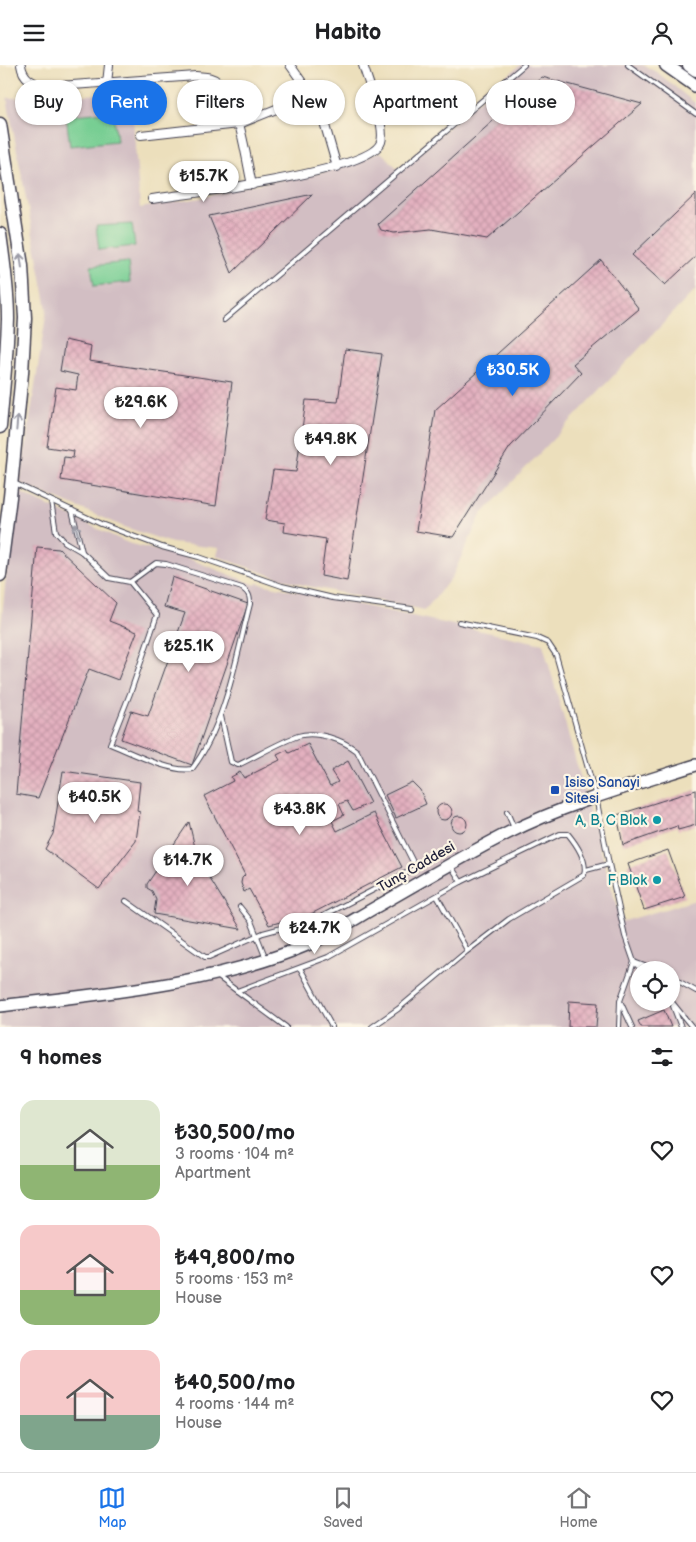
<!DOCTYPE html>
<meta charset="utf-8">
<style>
:root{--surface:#fff;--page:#f6f6f6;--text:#202124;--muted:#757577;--line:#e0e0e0;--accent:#1a73e8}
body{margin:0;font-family:"Balsamiq Sans",sans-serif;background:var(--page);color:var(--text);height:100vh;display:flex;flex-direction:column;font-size:19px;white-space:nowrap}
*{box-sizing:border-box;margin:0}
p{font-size:16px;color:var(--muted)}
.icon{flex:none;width:28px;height:28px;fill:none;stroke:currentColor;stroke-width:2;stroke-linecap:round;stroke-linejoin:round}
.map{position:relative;height:962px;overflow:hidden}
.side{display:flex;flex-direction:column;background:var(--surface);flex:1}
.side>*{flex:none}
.top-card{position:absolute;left:15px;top:15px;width:666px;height:45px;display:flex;gap:10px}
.buttons{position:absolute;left:630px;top:896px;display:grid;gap:10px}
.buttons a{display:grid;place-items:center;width:50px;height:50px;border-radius:50%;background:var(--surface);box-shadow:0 1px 4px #0004;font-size:25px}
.price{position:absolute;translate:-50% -42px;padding:0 11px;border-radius:18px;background:#fff;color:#222;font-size:16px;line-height:32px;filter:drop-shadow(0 1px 2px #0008)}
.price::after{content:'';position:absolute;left:50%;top:30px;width:15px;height:11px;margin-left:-8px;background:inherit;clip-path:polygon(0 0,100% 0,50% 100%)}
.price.current{background:var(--accent);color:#fff}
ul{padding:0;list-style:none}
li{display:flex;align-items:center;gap:15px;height:125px;padding:0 20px}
li span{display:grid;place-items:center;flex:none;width:140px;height:100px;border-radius:15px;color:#555}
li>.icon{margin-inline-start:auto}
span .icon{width:60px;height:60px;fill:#fffc;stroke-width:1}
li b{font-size:21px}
h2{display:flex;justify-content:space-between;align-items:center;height:60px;padding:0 20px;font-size:21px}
.pill{padding:0 18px;border-radius:22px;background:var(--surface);box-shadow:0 1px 4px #0004;font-size:18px;line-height:45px}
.pill.current{background:var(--accent);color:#fff}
header{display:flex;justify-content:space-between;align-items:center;height:65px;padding:0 20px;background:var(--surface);font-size:22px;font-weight:700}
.menu{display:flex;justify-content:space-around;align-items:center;height:70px;border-top:1px solid var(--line);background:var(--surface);font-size:14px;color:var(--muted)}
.menu a{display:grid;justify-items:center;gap:2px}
.menu .current{color:var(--accent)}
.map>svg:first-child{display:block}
</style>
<header><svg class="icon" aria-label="menu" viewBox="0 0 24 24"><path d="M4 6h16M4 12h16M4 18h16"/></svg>Habito<svg class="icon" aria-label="person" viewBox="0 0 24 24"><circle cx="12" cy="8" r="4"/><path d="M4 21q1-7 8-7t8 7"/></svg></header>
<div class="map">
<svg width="696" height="962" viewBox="0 0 696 962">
<defs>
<pattern id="building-cross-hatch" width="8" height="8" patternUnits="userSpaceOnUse" patternTransform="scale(1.25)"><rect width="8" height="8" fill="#e3b0bf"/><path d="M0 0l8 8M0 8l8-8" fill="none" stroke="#c297a5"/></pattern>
</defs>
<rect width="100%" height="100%" fill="#fcf5e5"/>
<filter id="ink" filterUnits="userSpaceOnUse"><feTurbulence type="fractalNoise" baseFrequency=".02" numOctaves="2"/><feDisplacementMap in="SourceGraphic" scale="10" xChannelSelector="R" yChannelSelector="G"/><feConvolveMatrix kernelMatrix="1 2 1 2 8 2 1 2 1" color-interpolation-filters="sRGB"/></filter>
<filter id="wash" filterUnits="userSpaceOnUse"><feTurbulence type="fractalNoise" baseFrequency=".0096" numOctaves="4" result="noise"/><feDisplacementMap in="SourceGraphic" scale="20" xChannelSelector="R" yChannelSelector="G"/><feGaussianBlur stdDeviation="1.12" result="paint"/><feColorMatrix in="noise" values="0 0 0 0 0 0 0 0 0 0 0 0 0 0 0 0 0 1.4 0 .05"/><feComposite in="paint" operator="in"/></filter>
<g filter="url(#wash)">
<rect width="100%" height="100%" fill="#ecdfbc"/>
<g fill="#d2bec3" fill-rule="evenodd">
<path d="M520,0H643L658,8L696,39V224L481,450L452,512L425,545L303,520L261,507L217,491L219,483L172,478L122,461L20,418L47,244L7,33L131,28L140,143L200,133L252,120L325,107L381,87L399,105Z"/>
<path d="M15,425L128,478L187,493L256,520L257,518L543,579L621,857L696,835V962H0V570ZM639,905H671V938H639Z"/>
</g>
<g fill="#77ce93" stroke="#4c7867">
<path d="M113,46L117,76L70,81L66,51Z"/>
<path d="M132,159L135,181L99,185L96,161Z"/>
<path d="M128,197L130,217L94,221L91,201Z"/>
</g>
<g id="blocks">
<g fill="url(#building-cross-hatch)">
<path d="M542,12L642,39L487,174L431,164L394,168L381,165L378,159Z"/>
<path d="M313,129L232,208L209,151Z"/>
<path d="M696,129V191L665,220L632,190Z"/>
<path d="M601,195L639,244L573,299L581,308L510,382L453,472L416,466L435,345Z"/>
<path d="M65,275L91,281L89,296L232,317L216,441L61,415L64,392L73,393L74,386L47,382L56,322L76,325L78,310L60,306Z"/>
<path d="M345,284L382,289L347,516L321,511L326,474L284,467L285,458L265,455L273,405L296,407L306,335L338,337Z"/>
<path d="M37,482L59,484L116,538L109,556L137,567L118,615L89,604L38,733L16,729Z"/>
<path d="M172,512L248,539L192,700L121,674L131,646L148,651L185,548L164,542Z"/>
<path d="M308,679L330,721L338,717L331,706L348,696L370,738L353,746L347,736L339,739L344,750L332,756L337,766L374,748L402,802L311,849L269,860L249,824L244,827L241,818L242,813L245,810L204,731L233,716L231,712L240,707L244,713L280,695L277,690L287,685L289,688Z"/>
<path d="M63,706L140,717L137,746L140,747L136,776L99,824L45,784L53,769Z"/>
<path d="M412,717L420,725L426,739L396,753L385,730Z"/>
<path d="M696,725V760L678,765L677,761L623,780L617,750Z"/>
<circle cx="444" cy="747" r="8"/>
<circle cx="459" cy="759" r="8"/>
<path d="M189,757L196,787L202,801L241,864L154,849L156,835L152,826L147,823V819Z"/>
<path d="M668,785L685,832L644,845L628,799Z"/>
<path d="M569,936L598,938L596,962H568Z"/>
<path d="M664,945L671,962H641L638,956Z"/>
</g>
</g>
</g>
<g filter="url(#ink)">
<use href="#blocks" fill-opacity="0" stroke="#403e4e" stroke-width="1"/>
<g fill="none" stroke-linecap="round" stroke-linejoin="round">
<defs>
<g id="service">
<path d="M628,0L696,49"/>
<path d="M224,255L524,0"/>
<path d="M14,418L101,459L162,482L199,492L282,521L333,533L412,544"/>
<path d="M51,436L56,467L65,477L82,487L109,513L130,517L157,550L131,626L110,679C130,687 171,708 192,704C226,659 236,593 250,539C250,531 249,528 242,523L166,499L156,498L130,517"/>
<path d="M72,445L82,487"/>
<path d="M459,557L537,573L548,578L556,590L596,732L609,799L625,871L634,897L642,905"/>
<path d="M507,747L514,763"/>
<path d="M586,805L609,799"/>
<path d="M437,831L467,885"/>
<path d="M126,836L205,892H209L263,868L319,853L416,803L357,686C343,675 316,665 298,671C280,677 255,692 238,700L231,697L221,651"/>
<path d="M240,842L251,856L266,894"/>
<path d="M300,903L332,962"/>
<path d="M217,911L237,926L328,892L461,817L451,801"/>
<path d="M671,912L696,926"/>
<path d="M237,926L286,962"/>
<path d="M671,936L692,962"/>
<path d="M621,938L632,962"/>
<path d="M673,941L681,962"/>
<path d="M372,962L398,944L466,887L509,854L584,810C588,796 577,780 568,769H560L461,817"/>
<path d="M619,962L620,936L634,897L655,905"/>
</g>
<g id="minor">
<path d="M21,0C23,14 33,18 45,22L196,11C204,12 211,11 218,17C239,34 246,94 252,120"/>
<path d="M290,0L311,30L324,57L337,102"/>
<path d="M107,18L109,0"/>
<path d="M141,70L239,59L311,30"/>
<path d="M152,134C187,129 371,107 381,77C386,61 368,17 363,0"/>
</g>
<path id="secondary" d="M0,941C101,929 212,920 307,880C331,869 353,855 376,842C420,817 463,791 508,768C568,738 633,720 696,700"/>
<g id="primary">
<path d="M666,0L696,21"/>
<path d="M689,0L696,5"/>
<path d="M0,59L22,201L25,253L22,308L10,432L0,510"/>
<path d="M0,169C4,197 8,226 8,254C7,290 3,326 0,362"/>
</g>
</defs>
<use href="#service" stroke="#403e4e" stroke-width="6"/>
<use href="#minor" stroke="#403e4e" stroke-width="10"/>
<use href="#secondary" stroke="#403e4e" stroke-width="14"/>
<use href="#primary" stroke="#403e4e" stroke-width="15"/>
<use href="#service" stroke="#fff" stroke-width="4"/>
<use href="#minor" stroke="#fff" stroke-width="8"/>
<use href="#secondary" stroke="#fff" stroke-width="11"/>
<use href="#primary" stroke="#fff" stroke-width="12"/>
</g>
<defs><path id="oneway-shaft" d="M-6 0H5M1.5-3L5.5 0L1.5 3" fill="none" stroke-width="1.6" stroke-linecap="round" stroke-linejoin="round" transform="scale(1.25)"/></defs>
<g stroke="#9c9ca7">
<use href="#oneway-shaft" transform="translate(21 196) rotate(-98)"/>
<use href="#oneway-shaft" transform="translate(17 358) rotate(-85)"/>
<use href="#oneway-shaft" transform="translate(77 466) rotate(-104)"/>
</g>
</g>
<rect fill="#1a4fb4" stroke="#fcf5e5" stroke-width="2" x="550" y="720" width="10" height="10" rx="2.5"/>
<g fill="#0f9aa8" stroke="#fcf5e5" stroke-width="2">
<circle cx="657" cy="755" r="5"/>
<circle cx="657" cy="815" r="5"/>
</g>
<g text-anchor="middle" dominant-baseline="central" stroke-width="4.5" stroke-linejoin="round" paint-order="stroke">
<g font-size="14" fill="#164399" stroke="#fcf5e5" text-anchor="start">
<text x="565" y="717">Isiso Sanayi<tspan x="565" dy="16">Sitesi</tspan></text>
</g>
<g font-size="14" fill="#0d838f" stroke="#fcf5e5" text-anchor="end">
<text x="647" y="755">A, B, C Blok</text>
<text x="647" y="815">F Blok</text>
</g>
<g font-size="14" fill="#22223b" stroke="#fcf5e5">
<text transform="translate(416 802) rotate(-30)">Tunç Caddesi</text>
</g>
</g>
</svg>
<div class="buttons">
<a><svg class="icon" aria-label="locate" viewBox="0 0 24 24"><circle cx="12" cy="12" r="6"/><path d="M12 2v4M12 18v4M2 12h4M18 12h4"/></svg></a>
</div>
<b class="price" style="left:204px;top:138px">₺15.7K</b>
<b class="price current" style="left:513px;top:332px">₺30.5K</b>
<b class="price" style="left:141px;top:364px">₺29.6K</b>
<b class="price" style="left:331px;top:401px">₺49.8K</b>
<b class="price" style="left:189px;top:608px">₺25.1K</b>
<b class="price" style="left:95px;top:759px">₺40.5K</b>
<b class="price" style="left:300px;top:771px">₺43.8K</b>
<b class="price" style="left:188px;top:822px">₺14.7K</b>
<b class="price" style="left:315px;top:890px">₺24.7K</b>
<div class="top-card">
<a class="pill">Buy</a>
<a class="pill current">Rent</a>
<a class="pill">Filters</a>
<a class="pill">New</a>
<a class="pill">Apartment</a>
<a class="pill">House</a>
</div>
</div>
<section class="side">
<h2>9 homes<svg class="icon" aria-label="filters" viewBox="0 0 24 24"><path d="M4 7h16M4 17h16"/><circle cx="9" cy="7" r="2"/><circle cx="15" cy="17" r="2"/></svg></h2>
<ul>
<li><span style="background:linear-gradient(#dfe7d0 65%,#8fb573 0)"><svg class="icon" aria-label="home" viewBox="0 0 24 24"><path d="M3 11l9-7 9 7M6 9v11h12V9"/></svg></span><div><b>₺30,500/mo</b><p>3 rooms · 104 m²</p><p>Apartment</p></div><svg class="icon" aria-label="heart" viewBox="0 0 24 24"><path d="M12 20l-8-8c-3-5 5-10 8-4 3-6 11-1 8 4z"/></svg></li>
<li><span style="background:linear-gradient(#f6c9c9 65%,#8fb573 0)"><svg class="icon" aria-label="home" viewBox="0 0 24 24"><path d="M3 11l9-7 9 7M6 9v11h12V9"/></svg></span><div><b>₺49,800/mo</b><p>5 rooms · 153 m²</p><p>House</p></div><svg class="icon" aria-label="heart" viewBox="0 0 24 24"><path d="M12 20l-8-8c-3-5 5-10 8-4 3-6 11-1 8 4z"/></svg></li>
<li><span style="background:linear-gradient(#f6c9c9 65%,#7fa58c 0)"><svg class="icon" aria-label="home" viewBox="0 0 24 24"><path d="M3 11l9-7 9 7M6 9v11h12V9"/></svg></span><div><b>₺40,500/mo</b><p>4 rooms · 144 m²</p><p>House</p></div><svg class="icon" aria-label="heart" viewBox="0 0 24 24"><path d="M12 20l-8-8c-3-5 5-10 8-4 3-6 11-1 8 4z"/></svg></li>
</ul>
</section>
<nav class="menu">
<a class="current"><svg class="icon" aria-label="map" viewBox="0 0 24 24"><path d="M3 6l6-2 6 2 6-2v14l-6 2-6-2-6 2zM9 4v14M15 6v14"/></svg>Map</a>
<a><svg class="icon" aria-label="saved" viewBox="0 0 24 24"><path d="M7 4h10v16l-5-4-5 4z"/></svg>Saved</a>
<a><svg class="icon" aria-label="home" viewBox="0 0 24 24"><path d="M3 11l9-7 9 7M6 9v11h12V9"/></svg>Home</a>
</nav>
